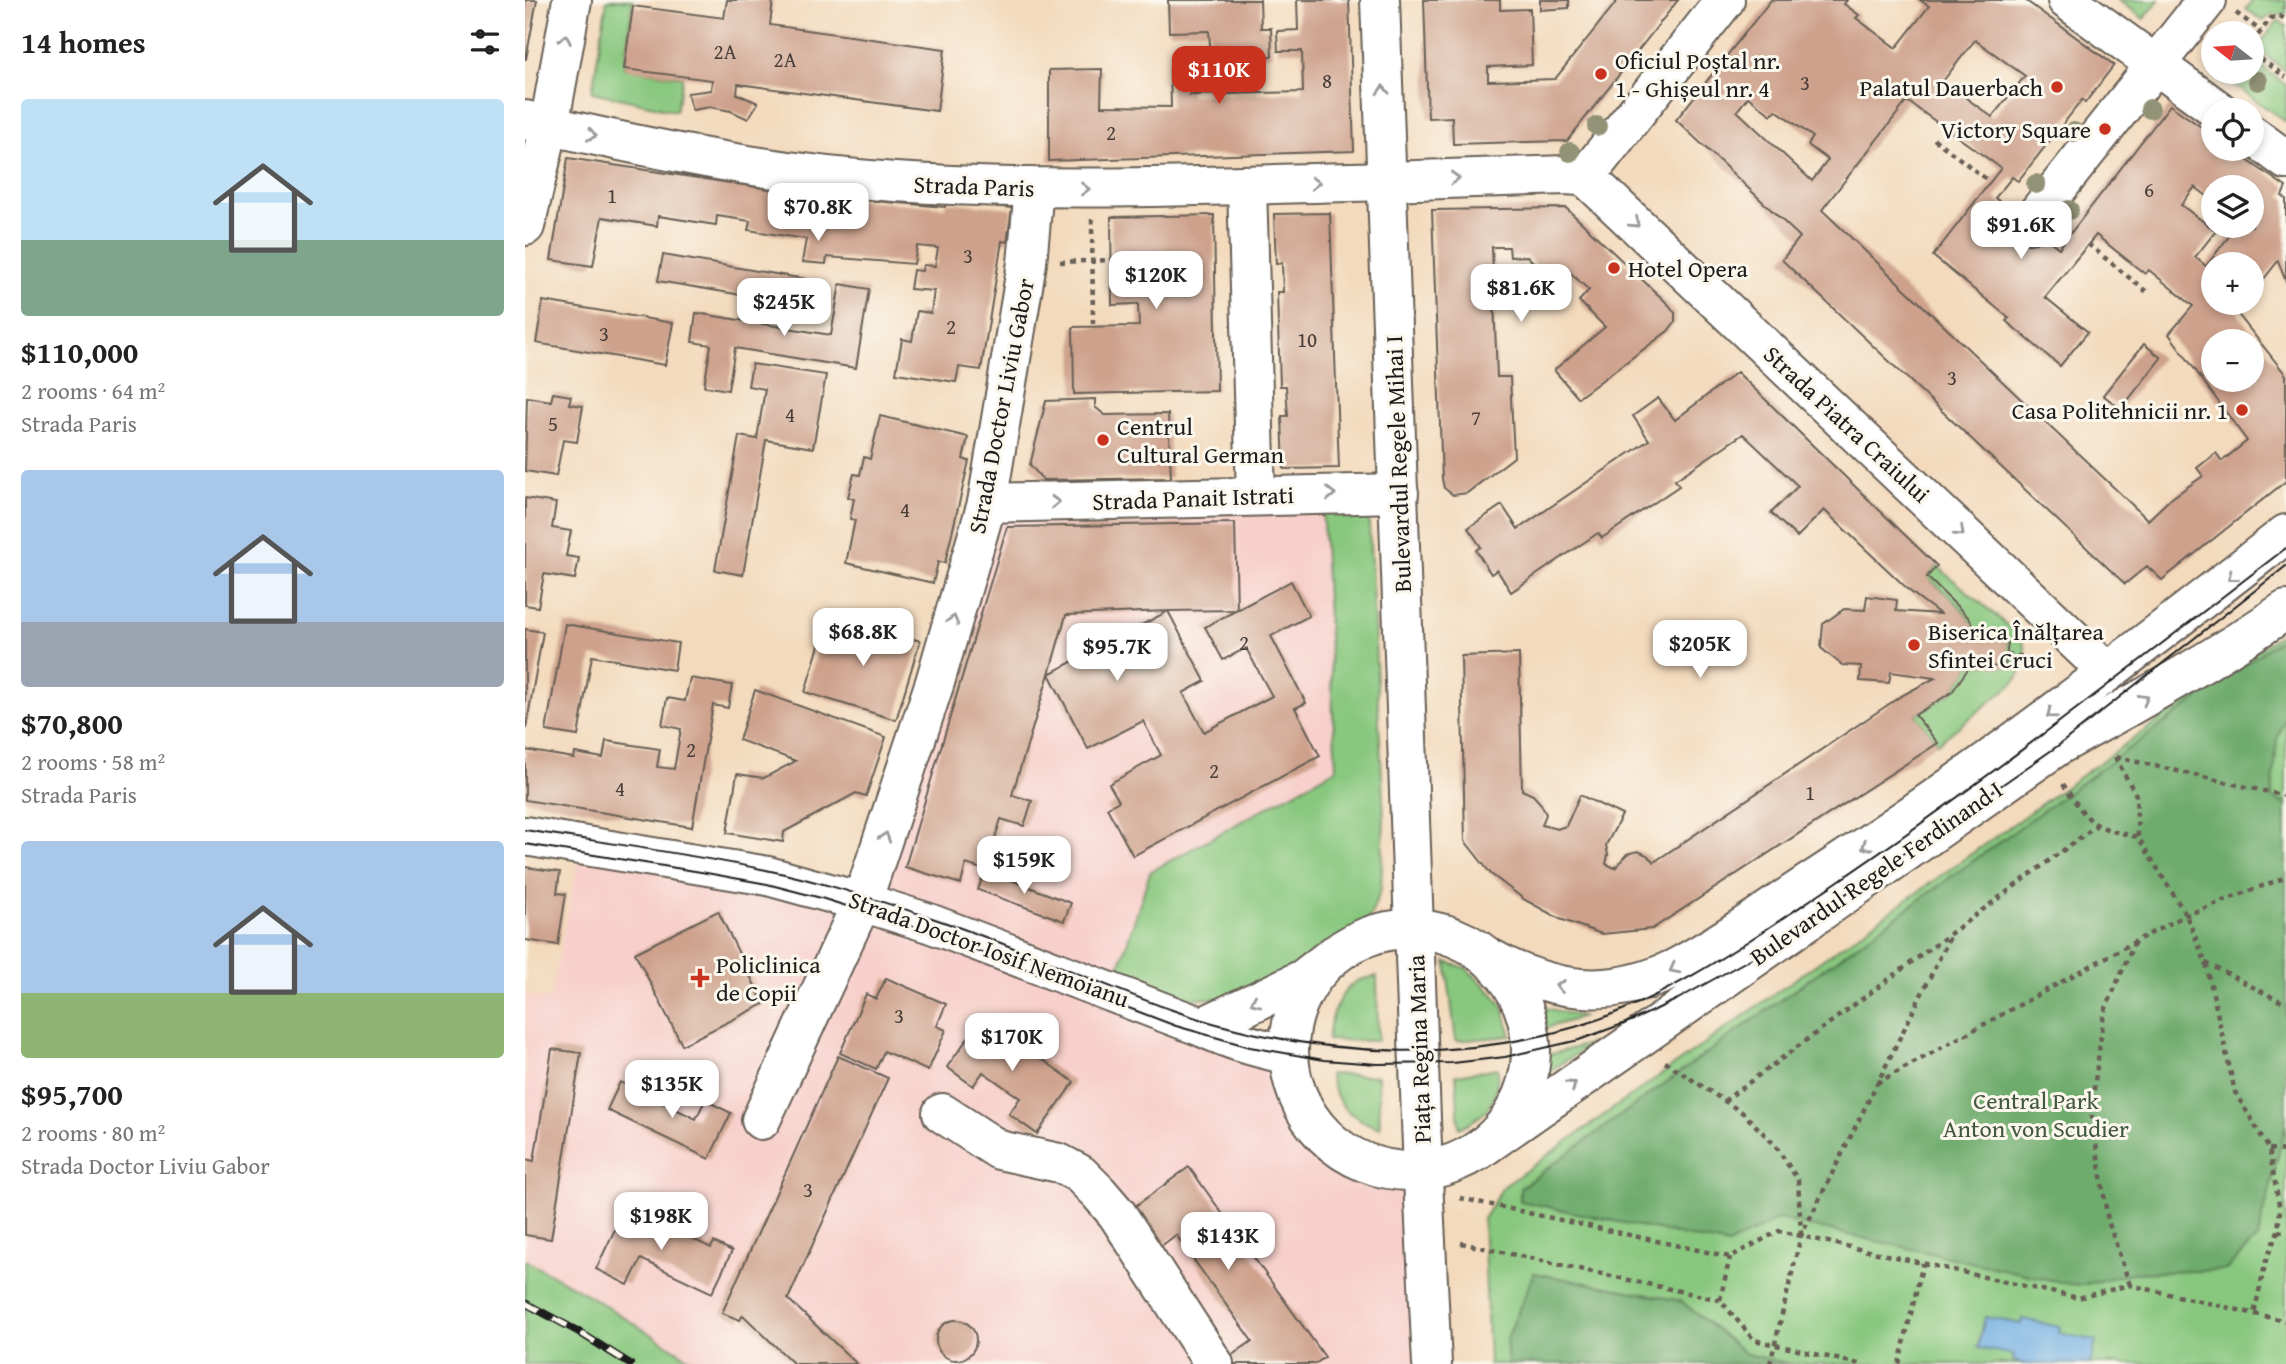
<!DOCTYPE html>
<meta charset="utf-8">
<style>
:root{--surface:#fff;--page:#f2f2f2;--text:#222;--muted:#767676;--accent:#c8321e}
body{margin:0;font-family:"Gentium Book Plus",serif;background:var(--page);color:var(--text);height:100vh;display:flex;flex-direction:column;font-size:26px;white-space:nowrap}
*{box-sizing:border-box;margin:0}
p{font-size:23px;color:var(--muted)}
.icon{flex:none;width:38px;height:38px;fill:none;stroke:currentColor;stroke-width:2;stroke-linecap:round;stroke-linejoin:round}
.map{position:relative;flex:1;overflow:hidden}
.drawer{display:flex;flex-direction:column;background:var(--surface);width:525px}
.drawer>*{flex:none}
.needle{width:46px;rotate:287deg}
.tools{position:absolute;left:1676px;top:21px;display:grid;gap:14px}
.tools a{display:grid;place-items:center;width:63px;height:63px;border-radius:50%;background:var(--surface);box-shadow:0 4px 10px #0003;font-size:35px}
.price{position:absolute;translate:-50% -60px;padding:0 16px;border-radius:14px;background:#fff;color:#222;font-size:23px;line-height:46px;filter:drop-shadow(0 2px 4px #0008)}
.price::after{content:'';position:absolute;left:50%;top:42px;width:21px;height:16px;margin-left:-10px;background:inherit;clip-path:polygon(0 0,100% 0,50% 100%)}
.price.current{background:var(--accent);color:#fff}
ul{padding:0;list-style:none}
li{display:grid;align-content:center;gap:14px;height:371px;padding:0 21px}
li span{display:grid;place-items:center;height:217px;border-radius:7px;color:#555}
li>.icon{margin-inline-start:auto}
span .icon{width:126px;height:126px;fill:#fffc;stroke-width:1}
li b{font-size:30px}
h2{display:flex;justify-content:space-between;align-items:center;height:84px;padding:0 21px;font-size:30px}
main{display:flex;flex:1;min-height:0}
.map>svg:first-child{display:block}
</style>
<main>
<section class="drawer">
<h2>14 homes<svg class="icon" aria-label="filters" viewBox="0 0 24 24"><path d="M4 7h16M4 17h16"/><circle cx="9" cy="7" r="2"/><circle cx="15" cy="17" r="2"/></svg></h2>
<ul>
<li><span style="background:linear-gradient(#bfe0f5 65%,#7fa58c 0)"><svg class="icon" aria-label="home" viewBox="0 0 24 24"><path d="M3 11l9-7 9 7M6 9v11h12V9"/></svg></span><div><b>$110,000</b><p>2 rooms · 64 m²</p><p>Strada Paris</p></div></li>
<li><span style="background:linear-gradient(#a9c7e8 70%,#9aa5b1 0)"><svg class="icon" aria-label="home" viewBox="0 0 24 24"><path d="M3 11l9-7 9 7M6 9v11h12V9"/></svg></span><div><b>$70,800</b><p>2 rooms · 58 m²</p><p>Strada Paris</p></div></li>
<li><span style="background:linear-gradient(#a9c7e8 70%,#8fb573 0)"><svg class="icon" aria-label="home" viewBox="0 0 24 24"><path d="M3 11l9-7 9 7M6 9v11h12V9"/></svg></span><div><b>$95,700</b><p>2 rooms · 80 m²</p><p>Strada Doctor Liviu Gabor</p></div></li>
</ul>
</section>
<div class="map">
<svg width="1761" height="1364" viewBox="0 0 1761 1364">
<rect width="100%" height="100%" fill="#fbf7ec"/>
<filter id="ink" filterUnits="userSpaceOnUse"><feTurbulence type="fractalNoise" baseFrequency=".0143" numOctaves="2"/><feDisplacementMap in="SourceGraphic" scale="14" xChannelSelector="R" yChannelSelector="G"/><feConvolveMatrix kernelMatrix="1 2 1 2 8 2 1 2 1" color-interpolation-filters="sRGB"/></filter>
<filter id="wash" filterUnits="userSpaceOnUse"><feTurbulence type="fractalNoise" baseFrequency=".00686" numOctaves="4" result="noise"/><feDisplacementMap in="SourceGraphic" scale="28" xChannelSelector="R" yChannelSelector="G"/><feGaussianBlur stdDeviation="1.57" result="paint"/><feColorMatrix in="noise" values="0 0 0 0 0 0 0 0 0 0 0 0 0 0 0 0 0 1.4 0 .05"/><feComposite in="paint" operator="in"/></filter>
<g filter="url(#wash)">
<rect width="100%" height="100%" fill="#f3dabd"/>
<g fill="#f7d0cb">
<path d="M843,505L859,818L856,889L845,917L649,998L349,893L466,516Z"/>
<path d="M54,857L176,872L401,931L766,1072L771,1092L781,1112L792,1128L809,1145L827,1157L846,1165L870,1171H898L906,1364H174L63,1295L0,1260V995L25,1000Z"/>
</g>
<g fill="#88c77e" stroke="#52724d" stroke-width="2">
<path d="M82,0H108L99,68L158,77L151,111L67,92Z"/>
<path d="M1593,0H1634L1619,19Z"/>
<path d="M1728,0H1761V14H1748L1738,21L1721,9Z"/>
<path d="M1753,20L1761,26V71L1731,49Z"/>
<path d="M1727,59L1761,85V122L1691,72H1727Z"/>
<path d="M797,505H843L859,818L856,889L845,917L821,943L705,999L649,998L590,980L625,872L811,769Z"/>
<path d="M1412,566L1495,636C1505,652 1499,668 1489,683L1413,743L1390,715L1427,692L1447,663L1480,667L1483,642L1451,637C1446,611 1421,594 1402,577Z"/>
<path d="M1761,630V1364H964L958,1219L978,1187Z"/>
<path d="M921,962L941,968L968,994L978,1007L986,1036L931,1041Z"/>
<path d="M852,976L853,1041L803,1040C805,1020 812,994 830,982C835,978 846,978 852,976Z"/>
<path d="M1009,1005L1058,1017L1014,1030Z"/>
<path d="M1068,1043L1010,1081L1014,1057Z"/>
<path d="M973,1068C972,1102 965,1114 934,1128L931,1075Z"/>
<path d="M804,1074L853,1076L855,1128C825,1118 811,1106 804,1074Z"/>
<path d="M0,1260L63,1295L174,1364H0Z"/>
</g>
<g fill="#6eac6d" stroke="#456444" stroke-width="2">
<path d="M1761,635V715L1752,739L1747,798L1761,804V1123L1733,1237L1701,1270L1606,1273L1553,1286L1253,1219L1203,1245L995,1201V1188Z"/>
<path d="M1009,1273L1156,1301L1221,1354L1265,1364H983L981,1341Z"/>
</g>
<path fill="#70afe3" stroke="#466680" stroke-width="2" d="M1460,1317L1496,1324L1498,1319L1535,1327L1534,1333L1571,1341L1565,1364H1500L1488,1361L1489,1355L1453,1348Z"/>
<g id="blocks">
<g fill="#cda18c" fill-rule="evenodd">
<path d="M0,0H12L1,59H0Z"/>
<path d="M202,0H248L245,25L420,49L412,111L213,84L212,94L233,103L223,119L206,111L185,107L167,110L162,93L186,90L187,80L99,69L108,6L199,18Z"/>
<path d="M643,0H735L736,28H746L747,56L686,59L684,31L644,32Z"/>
<path d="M772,0H824L829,151L524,161V70L577,69L576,106L646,107L645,68H664L665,95L778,92L777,51H753L752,31L773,30Z"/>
<path d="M899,0H975V10L1005,9L1007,65L963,67V81L1030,79L1093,0H1153L1042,141L928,144L927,117L903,118Z"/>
<path d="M1015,0H1044V8L1015,10Z"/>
<path d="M1246,0H1322L1319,4L1334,15L1331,18L1371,48L1404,6L1395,0H1500L1589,65L1560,103L1557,100L1493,181L1487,177L1470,198L1534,248L1645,105L1689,136V149H1706L1761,187L1757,196L1761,199V282L1753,261L1727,294V264H1689V303H1720L1712,313L1761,375V481L1637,580L1622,566L1600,584L1257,260L1275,237L1151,120ZM1450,40L1500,76L1467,117L1418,81ZM1223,97L1246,115L1251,110L1288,137L1283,145L1303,160L1287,181L1212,111ZM1382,101L1476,168L1408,256L1484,318L1481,321L1535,366L1563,332L1520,297L1571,235L1620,274L1624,270L1668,306L1644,334L1722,441L1697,461L1691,453L1672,468L1678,476L1644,500L1623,520L1297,210ZM1670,187L1689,201V187H1727V226H1712L1681,266L1670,257L1691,231L1656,205ZM1689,341H1727V380H1689Z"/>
<path d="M43,158L289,196L420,207L421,202L487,208L482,242L477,241L456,370L434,367L431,382L371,373L377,339L387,341L392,311L406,313L409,291L385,289L388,270L397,271L398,265L410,266L413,248L392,246L389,264L302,257L301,264L277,262L281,239L223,230L225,221L192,216L191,225L133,216L132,226L77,217L68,266L26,260Z"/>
<path d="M1041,208L1144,305L1150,313V322L1143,331L1053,398L1029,370L1080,327L1054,301L1064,290L1040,268L1027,281L1002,256L985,257L984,247H967L972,377H985L989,457L942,493L928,495L919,488L917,479L907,210Z"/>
<path d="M805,213L814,468L759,469L757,416H763L761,386H755L752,292H758L757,263L751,264L749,214Z"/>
<path d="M689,215L692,391L549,394L548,327L614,326L613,304L587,305L586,217Z"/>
<path d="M138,255L280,279L276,305L133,281Z"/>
<path d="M315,284L344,289L331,368L210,348L203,390L179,386L186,345L167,342L171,313L306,335Z"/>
<path d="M18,301L148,323L140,365L11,343Z"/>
<path d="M1619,344L1636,358L1596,409L1578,395Z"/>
<path d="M227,364L301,375L288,448L241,440L218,575L190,570L214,436L232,439L240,389L223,386Z"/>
<path d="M1212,372L1412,566L1402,577L1443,617L1449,626L1451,637L1483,642L1480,668L1447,663L1427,692L1390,715L1413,743L1127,929L1077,934L1035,919L1000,900L966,874L940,841L936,656L994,654L997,790L1008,795L1016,804L1021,814L1017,825L1032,829L1041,826L1055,795L1097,815L1081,845L1083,855L1081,864L1090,868L1102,854L1113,851L1122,855L1129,862L1376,696L1410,678L1366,672L1364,683L1335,681L1336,666L1317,665L1296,648L1298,624L1319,609L1340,610L1342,596L1372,600L1371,611L1415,614L1387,593L1299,510L1272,537L1246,513L1273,486L1218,434L1150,480L1154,486L1077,538L1073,533L986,592L972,570L966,574L951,550L956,547L943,528L977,505L993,529L1124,440L1108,416L1133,398L1150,420Z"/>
<path d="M28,393L46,396L44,404L58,406L52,442L38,440L31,476L0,471L2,397L26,401Z"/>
<path d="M570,399V407L580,415L643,414L646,478L518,480L505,465L521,401Z"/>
<path d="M355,416L443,437L438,459L444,461L420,563L413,562L408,583L321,563L330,520L325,519L329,499L323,497L329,474L335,475L339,457L345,459Z"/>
<path d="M0,498L31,503L27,528L46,531L41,556L54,558L50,579L19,574L13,607L0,605Z"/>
<path d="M710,523L712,610L766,581L784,616L746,636L781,703L770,708L795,756L608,856L582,808L594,801L584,784L636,755L618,721L563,749L524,674L487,795L507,801L499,826L476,819L460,870L441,864L436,884L380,867L482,527ZM712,610L680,627L698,660L721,648L747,696L679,732L658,693L680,681L643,611L524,674L541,615L643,611Z"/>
<path d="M314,617L395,641L371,720L280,692L299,629L309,632Z"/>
<path d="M40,624L153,643L149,670L67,656L53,736L21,731Z"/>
<path d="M0,629L18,632L1,728H0Z"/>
<path d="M165,678L207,685L203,708L188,705L167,827L0,800V750L49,758L50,753L78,758L81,741L135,749L132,767L149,769L156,729L137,725L142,698L160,701Z"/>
<path d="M230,690L361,737L341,796L331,793L259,832L258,842L202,833L212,774L239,778L271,761L214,740Z"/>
<path d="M0,867L35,872L32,893L41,894L33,945L0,940Z"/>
<path d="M460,870L546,903L539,921L453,890Z"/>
<path d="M193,911L239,1004L157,1045L110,953Z"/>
<path d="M361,978L421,1004L412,1026L421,1030L403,1071L359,1051L351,1069L315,1053L341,994L351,999Z"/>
<path d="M458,1017L549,1082L512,1134L484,1114L495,1098L458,1072L448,1086L422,1067Z"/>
<path d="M27,1049L56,1053L26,1239L0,1235V1159L9,1161Z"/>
<path d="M313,1056L363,1078L263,1299L332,1364H269L218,1315L215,1320L197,1313Z"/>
<path d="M95,1082L171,1119L180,1100L206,1113L184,1159L82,1110Z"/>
<path d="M664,1167L800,1357L790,1364H707L703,1358L727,1341L651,1235L633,1248L605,1210Z"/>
<path d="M101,1206L186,1248L189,1242L207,1251L187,1293L116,1259L103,1285L71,1269Z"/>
<circle cx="431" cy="1340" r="20"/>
</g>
</g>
</g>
<g filter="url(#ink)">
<use href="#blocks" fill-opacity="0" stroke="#675e54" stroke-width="2"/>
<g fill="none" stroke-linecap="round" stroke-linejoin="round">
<defs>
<g id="minor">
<path d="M1542,0L1693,110"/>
<path d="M1727,135L1761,160"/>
<path d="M1060,177L1200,0"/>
<path d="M862,181L1040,175L1055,176L1064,180L1583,672"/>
<path d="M722,185L731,496"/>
<path d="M1504,224L1682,0"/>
<path d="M0,226L24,126L47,0"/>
<path d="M462,503L874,493"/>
<path d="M0,836L243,876L337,902L404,923L677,1027C706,1041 733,1048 764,1055"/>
<path d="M677,1027L778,979L809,955"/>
<path d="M417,1113L474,1150L534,1163L555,1174L574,1193L592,1214L689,1364"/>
<path d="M236,1120L337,902L410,682L462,503L502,263L509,188"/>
</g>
<g id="major">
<path d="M855,0L899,1201L907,1364"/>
<path d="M0,120C122,148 245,174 370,182C534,193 698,185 862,181"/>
<circle cx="885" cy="1050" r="121"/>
<path d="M965,958C1026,992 1084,1000 1149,969C1198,943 1244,909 1292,878C1454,773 1608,654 1761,534"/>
<path d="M951,1152L1534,745C1612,703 1688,660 1761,610"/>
</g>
</defs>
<use href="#minor" stroke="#675e54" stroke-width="42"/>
<use href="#major" stroke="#675e54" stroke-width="42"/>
<g stroke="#675e54" stroke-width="4.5" stroke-dasharray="5 5" stroke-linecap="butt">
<path d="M1711,13L1736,31"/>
<path d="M1727,43L1746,18L1755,16L1761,20"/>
<path d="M1727,53L1761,77"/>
<path d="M1409,139L1465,182"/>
<path d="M567,219L568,327"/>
<path d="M1563,244L1623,293"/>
<path d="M535,262L587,260"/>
<path d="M1482,655L1501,657"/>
<path d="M1590,757L1611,795L1613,837L1661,915L1681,963L1710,1092L1744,1149L1755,1210L1753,1231L1741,1260L1729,1314"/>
<path d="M1591,757L1761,796"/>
<path d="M1538,784C1565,824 1566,827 1613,837"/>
<path d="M1681,963L1761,1004"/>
<path d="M1140,1062L1218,1113L1250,1145L1273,1180L1276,1235"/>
<path d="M1352,1083L1611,941L1661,915L1761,877"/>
<path d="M1199,1101L1571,826"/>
<path d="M1744,1149L1761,1151"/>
<path d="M935,1198L1205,1257L1254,1231L1553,1298L1605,1285L1761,1321"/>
<path d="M1753,1231L1761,1233"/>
<path d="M936,1243L1195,1300L1229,1340L1334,1364"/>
<path d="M1605,1285L1583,1221L1566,1112L1579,1013L1610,941"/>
<path d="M1195,1300L1205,1257"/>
<path d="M1245,1364L1276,1236L1427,933"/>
<path d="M1374,1364L1398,1263"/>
</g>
<use href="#minor" stroke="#fff" stroke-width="38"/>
<use href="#major" stroke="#fff" stroke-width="38"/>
<g stroke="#1c1c1c" stroke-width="2">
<path d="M0,830C80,843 161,853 241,870C295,881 348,899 401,916C459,935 517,959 574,982C617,999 659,1016 703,1027C817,1057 937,1060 1050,1027C1145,999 1225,940 1306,886C1463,780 1611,663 1761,548"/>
<path d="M0,844L176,872L242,884L296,898L401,931L651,1026L725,1047L799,1060L852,1064L928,1063L980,1057L1054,1040L1106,1021L1153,999L1236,953L1534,745L1761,566"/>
</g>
<defs>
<path id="rail" d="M0,1303L54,1332L105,1364"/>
</defs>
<use href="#rail" stroke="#1c1c1c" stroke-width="8"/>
<use href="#rail" stroke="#fbf7ec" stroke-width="5" stroke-dasharray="16" stroke-linecap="butt"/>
</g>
<g fill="#929277">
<circle cx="1733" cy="81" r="10"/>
<circle cx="1625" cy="109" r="10"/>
<circle cx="1072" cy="126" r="10"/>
<circle cx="1549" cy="132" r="10"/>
<circle cx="1045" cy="152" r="10"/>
<circle cx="1511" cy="184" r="10"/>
<circle cx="1544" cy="210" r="10"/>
</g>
<defs><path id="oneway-chevron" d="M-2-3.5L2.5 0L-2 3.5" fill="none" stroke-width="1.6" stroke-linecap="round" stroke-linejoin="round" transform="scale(1.75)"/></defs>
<g stroke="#999">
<use href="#oneway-chevron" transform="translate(40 39) rotate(-80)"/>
<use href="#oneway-chevron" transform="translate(858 90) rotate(-92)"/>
<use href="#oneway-chevron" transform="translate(67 135) rotate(12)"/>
<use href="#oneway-chevron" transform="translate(930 178) rotate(-2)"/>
<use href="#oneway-chevron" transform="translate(790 183) rotate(-2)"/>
<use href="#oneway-chevron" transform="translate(560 189)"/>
<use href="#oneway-chevron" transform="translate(1110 223) rotate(43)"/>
<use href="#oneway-chevron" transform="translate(806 494) rotate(-1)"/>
<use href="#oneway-chevron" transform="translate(530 502) rotate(-2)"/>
<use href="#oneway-chevron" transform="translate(1435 532) rotate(43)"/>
<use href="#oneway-chevron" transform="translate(1707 577) rotate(142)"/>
<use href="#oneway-chevron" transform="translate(428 620) rotate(-74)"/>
<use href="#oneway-chevron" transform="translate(1619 699) rotate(-29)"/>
<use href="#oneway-chevron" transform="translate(1526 714) rotate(143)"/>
<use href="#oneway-chevron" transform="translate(360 837) rotate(-72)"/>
<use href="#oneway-chevron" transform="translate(1341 846) rotate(145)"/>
<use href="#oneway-chevron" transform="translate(1149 969) rotate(153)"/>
<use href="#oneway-chevron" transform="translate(1035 986) rotate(-171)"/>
<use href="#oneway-chevron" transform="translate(730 1002) rotate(155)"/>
<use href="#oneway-chevron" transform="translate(1047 1085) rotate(-35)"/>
</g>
</g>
<g fill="#c8321e" stroke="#fbf7ec" stroke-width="2.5">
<circle cx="1076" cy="74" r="7"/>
<circle cx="1532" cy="87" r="7"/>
<circle cx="1580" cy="129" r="7"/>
<circle cx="1089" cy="268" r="7"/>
<circle cx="1717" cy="410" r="7"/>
<circle cx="578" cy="440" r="7"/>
<circle cx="1389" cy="645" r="7"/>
<path d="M171.5 967.5h7v7h7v7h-7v7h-7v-7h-7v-7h7z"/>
</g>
<g text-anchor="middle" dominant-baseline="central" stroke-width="6" stroke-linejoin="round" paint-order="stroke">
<g font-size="21" fill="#483d38">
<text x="200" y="51">2A</text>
<text x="260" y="59">2A</text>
<text x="802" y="80">8</text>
<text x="1280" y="82">3</text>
<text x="586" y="132">2</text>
<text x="1624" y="189">6</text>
<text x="87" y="195">1</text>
<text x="443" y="255">3</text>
<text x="426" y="326">2</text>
<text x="79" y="333">3</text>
<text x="782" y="339">10</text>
<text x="1427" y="377">3</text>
<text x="265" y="414">4</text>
<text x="951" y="417">7</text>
<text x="28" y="423">5</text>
<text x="380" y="509">4</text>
<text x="719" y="642">2</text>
<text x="166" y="749">2</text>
<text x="689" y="770">2</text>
<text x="95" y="788">4</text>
<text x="1285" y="792">1</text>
<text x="374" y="1015">3</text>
<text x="283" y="1189">3</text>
</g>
<g font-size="24" fill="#1c1c1c" stroke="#fbf7ec" text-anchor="start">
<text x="1090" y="60">Oficiul Poștal nr.<tspan x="1090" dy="28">1 - Ghișeul nr. 4</tspan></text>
<text x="1518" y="87" text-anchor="end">Palatul Dauerbach</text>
<text x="1566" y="129" text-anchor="end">Victory Square</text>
<text x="1103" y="268">Hotel Opera</text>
<text x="1703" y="410" text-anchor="end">Casa Politehnicii nr. 1</text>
<text x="592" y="426">Centrul<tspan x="592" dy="28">Cultural German</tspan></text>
<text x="1403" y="631">Biserica Înălțarea<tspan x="1403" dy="28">Sfintei Cruci</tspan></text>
<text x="191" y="964">Policlinica<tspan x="191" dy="28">de Copii</tspan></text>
</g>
<g font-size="24" fill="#1c1c1c" stroke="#fbf7ec">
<text transform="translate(449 186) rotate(2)">Strada Paris</text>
<text transform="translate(476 406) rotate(-79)">Strada Doctor Liviu Gabor</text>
<text transform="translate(1322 424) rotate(43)">Strada Piatra Craiului</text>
<text transform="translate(873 464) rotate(-92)">Bulevardul Regele Mihai I</text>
<text transform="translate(668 498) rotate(-2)">Strada Panait Istrati</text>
<text transform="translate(1351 873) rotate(-35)">Bulevardul Regele Ferdinand I</text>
<text transform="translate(464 949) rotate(20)">Strada Doctor Iosif Nemoianu</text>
<text transform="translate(894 1049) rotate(-92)">Piața Regina Maria</text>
</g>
<g font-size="24" fill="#42583e" stroke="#fbf7ec">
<text x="1511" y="1100">Central Park<tspan x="1511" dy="28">Anton von Scudier</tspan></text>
</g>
</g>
</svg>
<div class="tools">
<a><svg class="needle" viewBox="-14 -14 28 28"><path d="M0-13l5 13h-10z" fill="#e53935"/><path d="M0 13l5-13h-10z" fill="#767676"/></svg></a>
<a><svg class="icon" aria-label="locate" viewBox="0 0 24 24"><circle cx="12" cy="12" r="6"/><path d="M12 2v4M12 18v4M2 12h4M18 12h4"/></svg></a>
<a><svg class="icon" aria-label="layers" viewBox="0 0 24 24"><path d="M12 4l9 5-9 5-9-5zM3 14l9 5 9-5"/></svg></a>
<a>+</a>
<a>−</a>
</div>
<b class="price current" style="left:694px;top:106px">$110K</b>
<b class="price" style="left:293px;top:243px">$70.8K</b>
<b class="price" style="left:1496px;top:261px">$91.6K</b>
<b class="price" style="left:631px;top:311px">$120K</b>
<b class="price" style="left:996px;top:324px">$81.6K</b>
<b class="price" style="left:259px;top:338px">$245K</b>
<b class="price" style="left:338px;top:668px">$68.8K</b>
<b class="price" style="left:1175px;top:680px">$205K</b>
<b class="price" style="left:592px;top:683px">$95.7K</b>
<b class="price" style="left:499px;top:896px">$159K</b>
<b class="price" style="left:487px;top:1073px">$170K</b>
<b class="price" style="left:147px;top:1120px">$135K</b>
<b class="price" style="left:136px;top:1252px">$198K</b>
<b class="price" style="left:703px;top:1272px">$143K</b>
</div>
</main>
